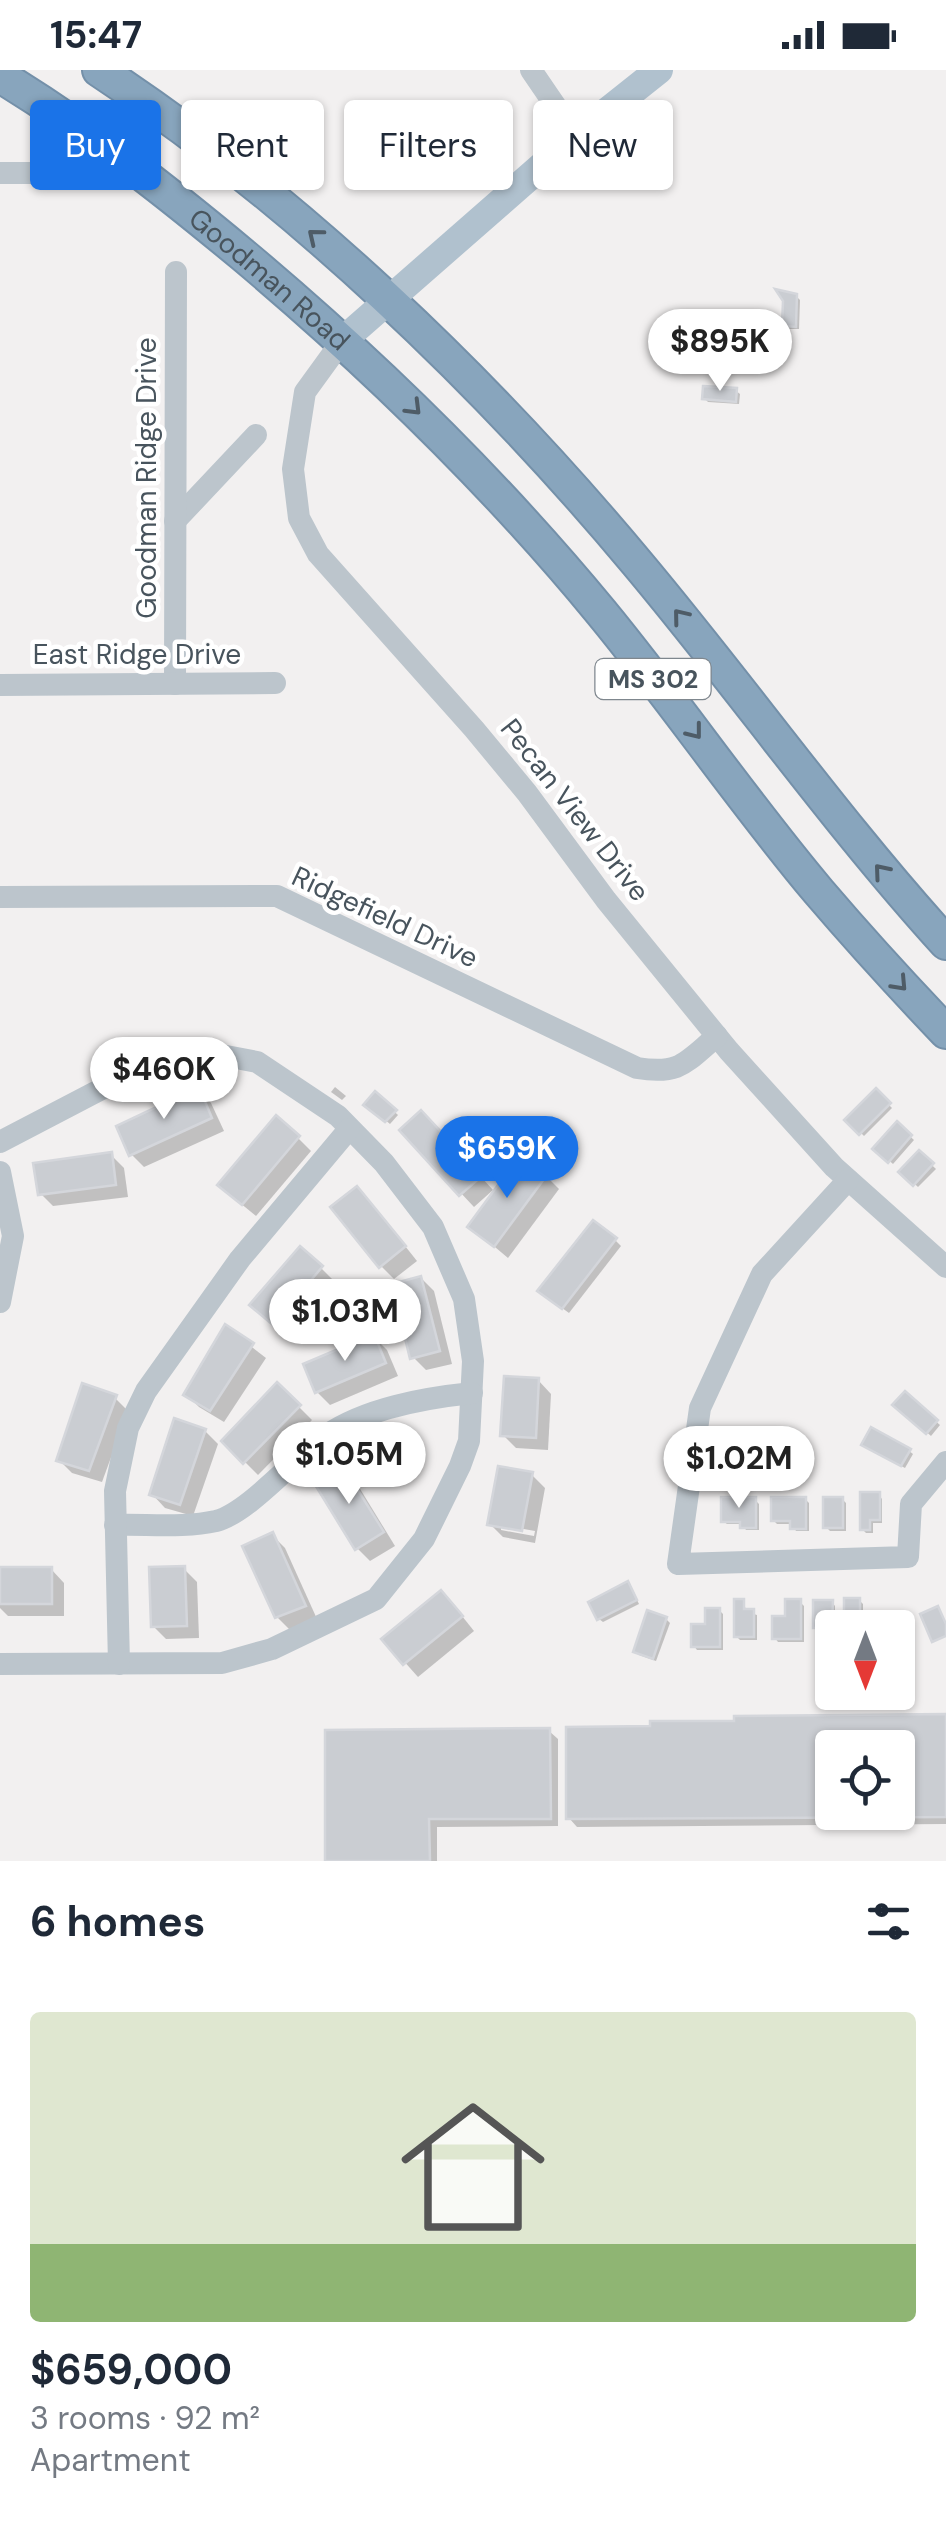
<!DOCTYPE html>
<meta charset="utf-8">
<style>
:root{--surface:#fff;--page:#f2f2f3;--text:#1f2937;--muted:#747a83;--accent:#1a73e8}
body{margin:0;font-family:"DM Sans",sans-serif;background:var(--page);color:var(--text);height:100vh;display:flex;flex-direction:column;font-size:38px;white-space:nowrap}
*{box-sizing:border-box;margin:0}
p{font-size:32px;color:var(--muted)}
.icon{flex:none;width:55px;height:55px;fill:none;stroke:currentColor;stroke-width:2;stroke-linecap:round;stroke-linejoin:round}
.map{position:relative;height:1791px;overflow:hidden}
.sheet{display:flex;flex-direction:column;background:var(--surface);flex:1}
.sheet>*{flex:none}
.guide{position:absolute;left:30px;top:30px;width:888px;height:90px;display:flex;gap:20px}
.needle{width:65px;rotate:180deg}
.fabs{position:absolute;left:815px;top:1540px;display:grid;gap:20px}
.fabs a{display:grid;place-items:center;width:100px;height:100px;border-radius:10px;background:var(--surface);box-shadow:0 2px 8px #0004;font-size:50px}
.price{position:absolute;translate:-50% -85px;padding:0 22px;border-radius:35px;background:#fff;color:#222;font-size:32px;line-height:65px;filter:drop-shadow(0 2px 5px #0008)}
.price::after{content:'';position:absolute;left:50%;top:60px;width:30px;height:22px;margin-left:-15px;background:inherit;clip-path:polygon(0 0,100% 0,50% 100%)}
.price.on{background:var(--accent);color:#fff}
ul{padding:0;list-style:none}
li{display:grid;align-content:center;gap:20px;height:530px;padding:0 30px}
li span{display:grid;place-items:center;height:310px;border-radius:10px;color:#555}
li>.icon{margin-inline-start:auto}
span .icon{width:180px;height:180px;fill:#fffc;stroke-width:1}
li b{font-size:42px}
h2{display:flex;justify-content:space-between;align-items:center;height:120px;padding:0 30px;font-size:42px}
.pill{padding:0 35px;border-radius:10px;background:var(--surface);box-shadow:0 2px 8px #0004;font-size:35px;line-height:90px}
.pill.on{background:var(--accent);color:#fff}
.status{display:flex;justify-content:space-between;align-items:center;height:70px;padding:0 50px;background:var(--surface);direction:ltr}
.status svg{height:28px;fill:currentColor}
.map>svg:first-child{display:block}
</style>
<div class="status"><b>15:47</b><svg viewBox="0 0 49 12"><path d="M0 12V9h3v3zM5 12V6h3v6zM10 12V3h3v9zM15 12V0h3v12zM26 1h20v11H26zM47 4h2v5h-2z"/></svg></div>
<div class="map">
<svg width="946" height="1791" viewBox="0 0 946 1791">
<rect width="100%" height="100%" fill="#f2f0f0"/>
<g fill="#0003" fill-rule="evenodd">
<path d="M796,226L800,230L799,259H788L784,255Z"/>
<path d="M736,321L740,324L739,334L708,332L704,328Z"/>
<path d="M335,1017L346,1026L342,1030L331,1022Z"/>
<path d="M198,1020L211,1033L224,1061L144,1097L131,1084Z"/>
<path d="M876,1022L892,1038L864,1066L848,1050Z"/>
<path d="M375,1024L398,1045L390,1054L367,1035Z"/>
<path d="M897,1055L914,1070L893,1094L876,1079Z"/>
<path d="M434,1056L493,1120L474,1137L402,1060Z"/>
<path d="M298,1068L311,1081L256,1146L234,1128Z"/>
<path d="M919,1083L936,1099L918,1117L902,1102Z"/>
<path d="M111,1085L124,1098L128,1127L53,1136L40,1123Z"/>
<path d="M546,1106L559,1119L508,1188L470,1156Z"/>
<path d="M370,1132L417,1191L394,1209L381,1196Z"/>
<path d="M615,1170L621,1176L569,1243L547,1227Z"/>
<path d="M321,1198L334,1211L287,1266L265,1248Z"/>
<path d="M421,1208L434,1221L452,1294L426,1300L413,1287Z"/>
<path d="M226,1257L266,1288L224,1352L199,1337L186,1324Z"/>
<path d="M374,1267L387,1280L398,1306L330,1335L317,1322Z"/>
<path d="M538,1310L551,1324L548,1380L516,1378L503,1365Z"/>
<path d="M277,1315L312,1350L258,1405L224,1371Z"/>
<path d="M905,1325L940,1355L931,1366L896,1335Z"/>
<path d="M115,1328L128,1341L102,1412L72,1403L59,1390Z"/>
<path d="M205,1361L218,1374L193,1446L165,1438L152,1424Z"/>
<path d="M868,1378L909,1381L913,1384L905,1398Z"/>
<path d="M341,1396L354,1409L395,1476L370,1491L357,1478Z"/>
<path d="M532,1405L545,1418L535,1473L503,1467L490,1454ZM501,1455L535,1461L534,1466L501,1460Z"/>
<path d="M879,1425L882,1429V1453H873V1463H866L862,1459Z"/>
<path d="M805,1429L809,1433V1461H796L792,1454H777L773,1450Z"/>
<path d="M842,1429L846,1433V1461H830L826,1457Z"/>
<path d="M755,1430L759,1434V1460H746L742,1454H727L723,1451Z"/>
<path d="M272,1465L285,1478L317,1549L290,1560L277,1547Z"/>
<path d="M51,1499L64,1513V1546H8L0,1538V1500Z"/>
<path d="M184,1499L197,1512L199,1568L166,1569L153,1556Z"/>
<path d="M631,1518L639,1534L603,1552L599,1549Z"/>
<path d="M859,1530L863,1534V1546H873L877,1558H846Z"/>
<path d="M743,1532L747,1542L757,1545V1570H740L736,1566Z"/>
<path d="M800,1532L804,1536V1572H778L775,1568Z"/>
<path d="M832,1532L835,1536V1558L832,1561H819L815,1557Z"/>
<path d="M454,1536L474,1561L418,1607L385,1570Z"/>
<path d="M719,1540L723,1544V1580H697L694,1576Z"/>
<path d="M907,1547L911,1551V1576H898V1558Z"/>
<path d="M666,1549L670,1553L656,1591L639,1585L636,1582Z"/>
<path d="M946,1647V1754L577,1757L569,1748ZM832,1678H898V1742H832Z"/>
<path d="M549,1661L558,1669V1756L437,1757V1791H328Z"/>
</g>
<g fill="#cacdd2" stroke="#d4d6db" stroke-width="2.5" fill-rule="evenodd">
<path d="M775,219L797,224L796,257L782,256L783,231Z"/>
<path d="M703,316L737,318L736,332L702,329Z"/>
<path d="M199,1017L212,1048L129,1086L116,1056Z"/>
<path d="M876,1018L891,1033L859,1065L844,1050Z"/>
<path d="M375,1021L397,1040L385,1052L363,1035Z"/>
<path d="M421,1040L482,1106L459,1126L399,1060Z"/>
<path d="M276,1045L300,1066L242,1135L217,1115Z"/>
<path d="M897,1051L912,1065L888,1093L872,1079Z"/>
<path d="M919,1080L934,1093L913,1116L898,1102Z"/>
<path d="M112,1082L116,1115L38,1125L33,1093Z"/>
<path d="M520,1085L547,1105L494,1177L467,1157Z"/>
<path d="M357,1116L406,1176L379,1198L330,1137Z"/>
<path d="M593,1150L617,1168L562,1239L537,1221Z"/>
<path d="M300,1176L323,1196L273,1255L249,1235Z"/>
<path d="M421,1206L440,1281L410,1289L392,1214Z"/>
<path d="M225,1254L254,1273L210,1341L183,1325Z"/>
<path d="M374,1264L386,1293L315,1323L303,1294Z"/>
<path d="M504,1306L539,1308L536,1368L500,1366Z"/>
<path d="M277,1312L301,1335L243,1394L221,1371Z"/>
<path d="M82,1313L117,1325L89,1401L56,1391Z"/>
<path d="M905,1321L938,1350L926,1364L892,1335Z"/>
<path d="M174,1348L206,1359L180,1435L149,1425Z"/>
<path d="M871,1357L911,1379L901,1396L861,1375Z"/>
<path d="M341,1393L384,1462L355,1480L314,1413Z"/>
<path d="M498,1396L533,1402L522,1461L487,1455Z"/>
<path d="M860,1422H880V1450H870V1460H860Z"/>
<path d="M721,1427H756V1458H740V1452H721Z"/>
<path d="M771,1427H806V1459H790V1451H771Z"/>
<rect x="823" y="1427" width="20" height="31"/>
<path d="M273,1462L306,1536L275,1548L242,1476Z"/>
<path d="M185,1496L187,1556L151,1557L149,1497Z"/>
<rect x="0" y="1497" width="52" height="37"/>
<path d="M628,1511L637,1530L597,1550L588,1532Z"/>
<path d="M441,1520L463,1546L403,1595L381,1569Z"/>
<path d="M844,1528H860V1543H874V1558H844Z"/>
<path d="M734,1529H744V1539H754V1567H734Z"/>
<path d="M785,1529H801V1569H772V1546H785Z"/>
<path d="M813,1530H833L832,1558H813Z"/>
<path d="M938,1536L946,1554V1566L932,1572L920,1544Z"/>
<path d="M705,1538H720V1577H691V1554H705Z"/>
<path d="M647,1540L667,1547L653,1589L633,1582Z"/>
<path d="M888,1545H908V1574H898V1558H888Z"/>
<path d="M946,1644V1747L566,1749V1657L650,1656V1651H734V1646ZM832,1678H898V1742H832Z"/>
<path d="M550,1658L551,1749H429L430,1791H325V1660Z"/>
</g>
<g fill="none" stroke-linecap="round" stroke-linejoin="round">
<defs>
<g id="highway">
<path d="M99,0C296,129 486,312 637,493C742,618 836,752 946,873"/>
<path id="s1" d="M0,6C86,58 166,121 243,185C373,294 493,411 601,542C676,633 743,732 819,822C860,870 902,916 946,962"/>
</g>
</defs>
<use href="#highway" stroke="#7490a9" stroke-width="36"/>
<g stroke="#bcc5cc" stroke-width="22">
<path d="M531,0L576,66"/>
<path d="M0,103H43"/>
<path d="M342,271L305,322L293,399L299,448L318,484L474,659L527,723L606,830L729,981L834,1097L946,1197"/>
<path d="M175,451L256,365"/>
<path d="M175,614L176,202"/>
<path d="M0,615L275,613"/>
<path d="M0,827L277,826L637,998C680,1005 685,993 717,966"/>
<path d="M0,1072L159,989L210,983L257,992L338,1046L384,1093L433,1157L464,1229L473,1291L469,1371L460,1396L424,1469L376,1529L272,1579L222,1593L0,1594"/>
<path d="M0,1102L13,1166L0,1232"/>
<path d="M848,1110L762,1204L700,1338L678,1494L908,1487L911,1434L946,1392"/>
<path d="M115,1455C147,1454 185,1458 216,1451C248,1443 296,1387 325,1366C366,1338 424,1328 472,1323"/>
<path d="M119,1594L115,1421L128,1358L146,1321L240,1189L349,1059"/>
</g>
<path stroke="#b0c1ce" stroke-width="28" d="M342,271L576,66L659,0"/>
<use href="#highway" stroke="#88a5bd" stroke-width="32"/>
</g>
<defs><path id="oneway-chevron" d="M-2-3.5L2.5 0L-2 3.5" fill="none" stroke-width="1.6" stroke-linecap="round" stroke-linejoin="round" transform="scale(2.5)"/></defs>
<g stroke="#4e5c67">
<use href="#oneway-chevron" transform="translate(315 166) rotate(-141)"/>
<use href="#oneway-chevron" transform="translate(414 338) rotate(45)"/>
<use href="#oneway-chevron" transform="translate(680 546) rotate(-129)"/>
<use href="#oneway-chevron" transform="translate(695 662) rotate(52)"/>
<use href="#oneway-chevron" transform="translate(881 801) rotate(-130)"/>
<use href="#oneway-chevron" transform="translate(900 914) rotate(47)"/>
</g>
<g text-anchor="middle" dominant-baseline="central" stroke-width="9" stroke-linejoin="round" paint-order="stroke">
<rect fill="#fff" stroke="#7f878e" stroke-width="2.5" x="595.5" y="589" width="115" height="40" rx="8"/>
<g font-size="25" font-weight="bold" fill="#48545d">
<text x="653" y="609">MS 302</text>
</g>
<g font-size="28" fill="#48545d" stroke="#fff">
<text stroke="none"><textPath href="#s1" startOffset="338">Goodman Road</textPath></text>
<text transform="translate(146 408) rotate(-90)">Goodman Ridge Drive</text>
<text x="137" y="584">East Ridge Drive</text>
<text transform="translate(575 740) rotate(52)">Pecan View Drive</text>
<text transform="translate(385 847) rotate(25)">Ridgefield Drive</text>
</g>
</g>
</svg>
<div class="fabs">
<a><svg class="needle" viewBox="-14 -14 28 28"><path d="M0-13l5 13h-10z" fill="#e53935"/><path d="M0 13l5-13h-10z" fill="#747a83"/></svg></a>
<a><svg class="icon" aria-label="locate" viewBox="0 0 24 24"><circle cx="12" cy="12" r="6"/><path d="M12 2v4M12 18v4M2 12h4M18 12h4"/></svg></a>
</div>
<b class="price" style="left:720px;top:324px">$895K</b>
<b class="price" style="left:164px;top:1052px">$460K</b>
<b class="price on" style="left:507px;top:1131px">$659K</b>
<b class="price" style="left:345px;top:1294px">$1.03M</b>
<b class="price" style="left:349px;top:1437px">$1.05M</b>
<b class="price" style="left:739px;top:1441px">$1.02M</b>
<div class="guide">
<a class="pill on">Buy</a>
<a class="pill">Rent</a>
<a class="pill">Filters</a>
<a class="pill">New</a>
</div>
</div>
<section class="sheet">
<h2>6 homes<svg class="icon" aria-label="filters" viewBox="0 0 24 24"><path d="M4 7h16M4 17h16"/><circle cx="9" cy="7" r="2"/><circle cx="15" cy="17" r="2"/></svg></h2>
<ul>
<li><span style="background:linear-gradient(#dfe7d0 75%,#8fb573 0)"><svg class="icon" aria-label="home" viewBox="0 0 24 24"><path d="M3 11l9-7 9 7M6 9v11h12V9"/></svg></span><div><b>$659,000</b><p>3 rooms · 92 m²</p><p>Apartment</p></div></li>
</ul>
</section>
